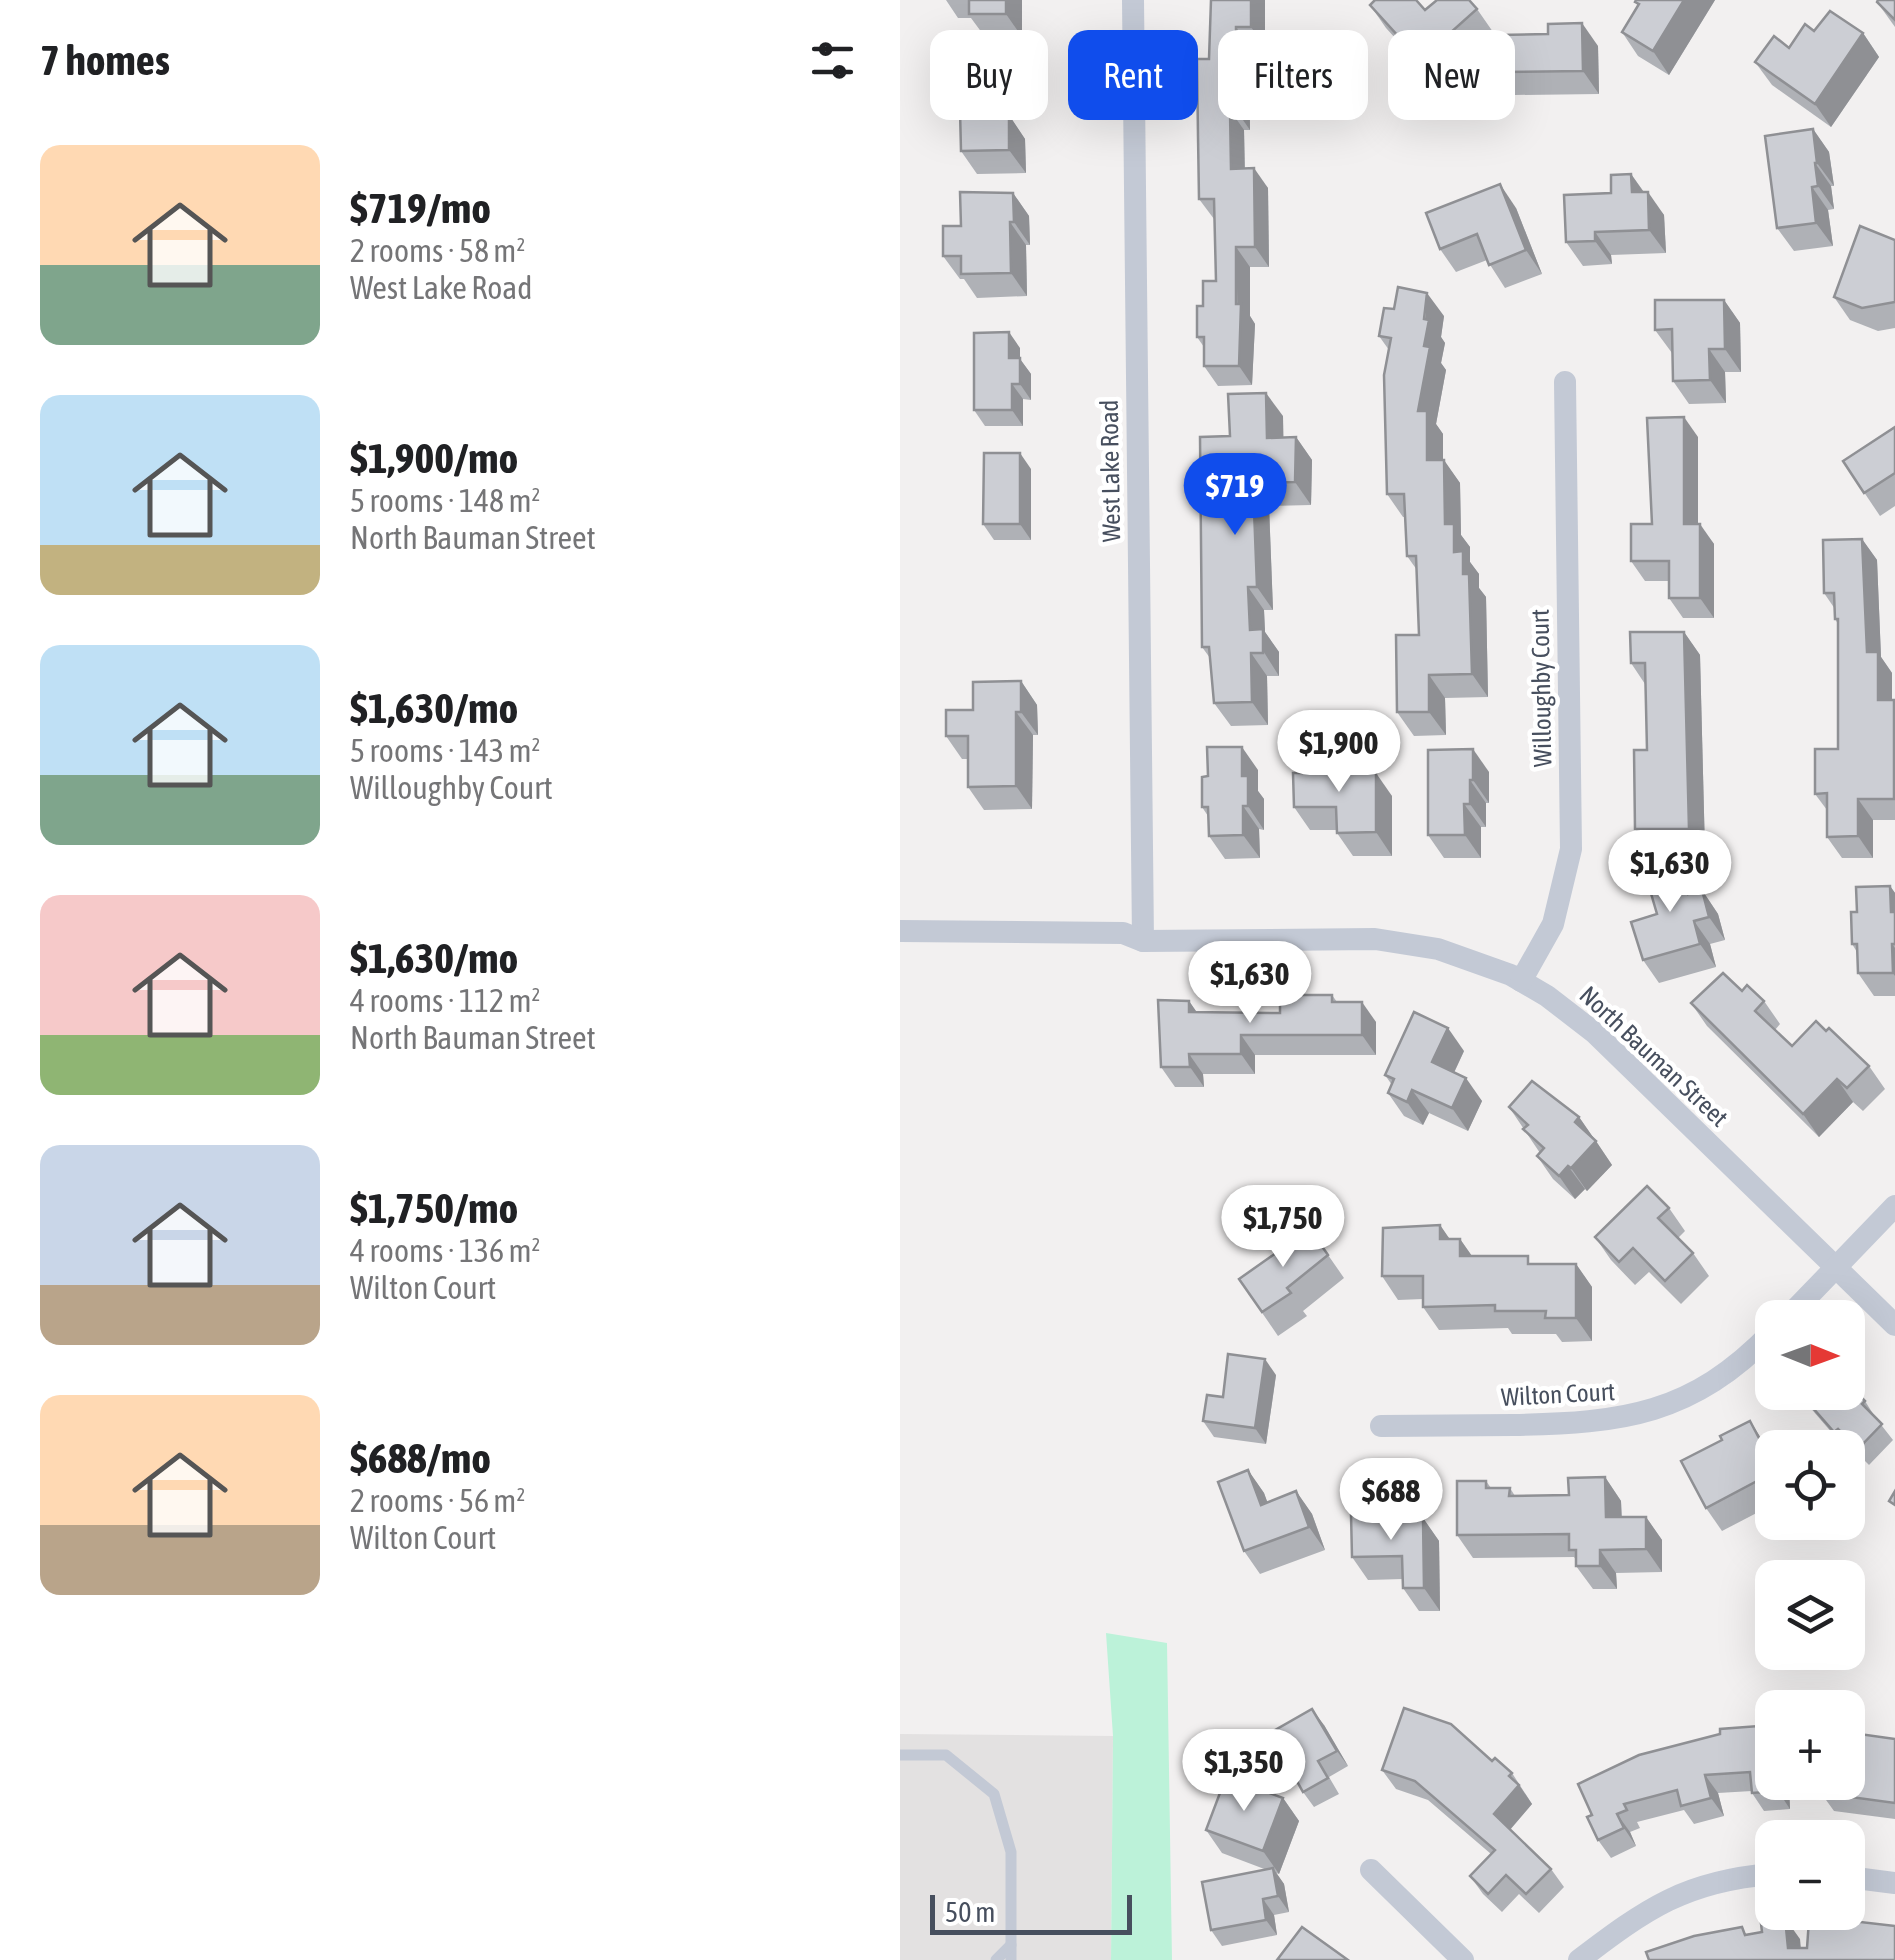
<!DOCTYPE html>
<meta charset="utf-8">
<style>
:root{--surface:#fff;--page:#f2f2f2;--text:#202124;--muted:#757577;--accent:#104dec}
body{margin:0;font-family:"Asap Condensed",sans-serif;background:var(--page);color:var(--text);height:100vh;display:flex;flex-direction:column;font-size:38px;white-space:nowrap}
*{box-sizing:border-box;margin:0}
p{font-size:32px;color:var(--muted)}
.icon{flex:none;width:55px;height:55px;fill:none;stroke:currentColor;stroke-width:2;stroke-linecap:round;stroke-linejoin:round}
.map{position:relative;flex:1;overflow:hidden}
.side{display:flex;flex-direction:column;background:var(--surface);width:900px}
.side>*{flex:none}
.banner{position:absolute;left:30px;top:30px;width:815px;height:90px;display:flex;gap:20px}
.needle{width:65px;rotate:91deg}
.fabs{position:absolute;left:855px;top:1300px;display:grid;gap:20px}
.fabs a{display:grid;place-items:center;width:110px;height:110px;border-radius:20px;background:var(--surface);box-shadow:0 10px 40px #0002;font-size:50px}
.scale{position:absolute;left:30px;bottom:25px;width:202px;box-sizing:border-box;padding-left:10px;border:5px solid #474f5e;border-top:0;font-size:28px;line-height:35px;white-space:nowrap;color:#474f5e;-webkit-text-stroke:8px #fff;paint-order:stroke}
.price{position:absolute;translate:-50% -85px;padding:0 22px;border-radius:35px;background:#fff;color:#222;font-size:32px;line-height:65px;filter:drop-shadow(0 2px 5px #0008)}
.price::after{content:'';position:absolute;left:50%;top:60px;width:30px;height:22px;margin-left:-15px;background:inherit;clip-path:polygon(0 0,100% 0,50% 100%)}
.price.on{background:var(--accent);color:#fff}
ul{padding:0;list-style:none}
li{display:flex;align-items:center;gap:30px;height:250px;padding:0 40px}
li span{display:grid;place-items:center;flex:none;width:280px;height:200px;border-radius:20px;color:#555}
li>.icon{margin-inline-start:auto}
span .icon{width:120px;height:120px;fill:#fffc;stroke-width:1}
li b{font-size:42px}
h2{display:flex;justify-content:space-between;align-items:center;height:120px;padding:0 40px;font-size:42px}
.tag{padding:0 35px;border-radius:20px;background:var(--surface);box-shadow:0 10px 40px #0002;font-size:35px;line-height:90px}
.tag.on{background:var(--accent);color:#fff}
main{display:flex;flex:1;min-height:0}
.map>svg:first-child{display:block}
</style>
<main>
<section class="side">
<h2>7 homes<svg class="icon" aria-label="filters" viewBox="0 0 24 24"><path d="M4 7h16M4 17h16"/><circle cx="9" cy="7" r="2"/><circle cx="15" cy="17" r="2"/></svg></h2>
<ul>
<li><span style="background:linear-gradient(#ffd9b3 60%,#7fa58c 0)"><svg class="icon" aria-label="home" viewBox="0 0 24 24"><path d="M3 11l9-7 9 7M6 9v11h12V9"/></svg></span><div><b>$719/mo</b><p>2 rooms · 58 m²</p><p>West Lake Road</p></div></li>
<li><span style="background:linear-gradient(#bfe0f5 75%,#c2b280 0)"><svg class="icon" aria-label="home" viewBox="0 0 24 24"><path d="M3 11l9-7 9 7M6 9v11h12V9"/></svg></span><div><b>$1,900/mo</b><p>5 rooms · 148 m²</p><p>North Bauman Street</p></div></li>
<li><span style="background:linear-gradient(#bfe0f5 65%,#7fa58c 0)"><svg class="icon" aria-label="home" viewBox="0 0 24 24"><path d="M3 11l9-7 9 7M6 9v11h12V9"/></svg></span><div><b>$1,630/mo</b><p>5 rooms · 143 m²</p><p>Willoughby Court</p></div></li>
<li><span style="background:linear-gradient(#f6c9c9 70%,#8fb573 0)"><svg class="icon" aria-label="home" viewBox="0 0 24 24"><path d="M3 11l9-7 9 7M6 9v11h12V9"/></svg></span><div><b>$1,630/mo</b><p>4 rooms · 112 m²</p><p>North Bauman Street</p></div></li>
<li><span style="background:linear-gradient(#c9d6e8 70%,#b9a48a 0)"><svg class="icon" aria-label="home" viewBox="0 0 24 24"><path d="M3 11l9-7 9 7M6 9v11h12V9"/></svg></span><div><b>$1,750/mo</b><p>4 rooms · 136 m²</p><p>Wilton Court</p></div></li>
<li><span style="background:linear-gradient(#ffd9b3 65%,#b9a48a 0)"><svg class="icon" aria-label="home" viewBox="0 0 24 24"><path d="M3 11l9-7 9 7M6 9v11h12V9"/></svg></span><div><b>$688/mo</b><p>2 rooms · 56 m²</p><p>Wilton Court</p></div></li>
</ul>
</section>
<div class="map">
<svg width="995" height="1960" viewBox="0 0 995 1960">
<rect width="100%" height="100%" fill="#f2f0f0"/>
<path fill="#e3e1e1" d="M0,1734L213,1736L211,1960H0Z"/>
<path fill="#bcf2d9" d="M206,1633L267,1643L272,1960H211L213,1736Z"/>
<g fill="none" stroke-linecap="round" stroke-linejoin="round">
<g stroke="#c3c9d5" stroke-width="11">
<path d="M0,1755H46L94,1794L111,1852V1960"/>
<path d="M96,1960L111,1945"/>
</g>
<g stroke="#c3c9d5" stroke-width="22">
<path d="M233,0L243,941"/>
<path d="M0,931L223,933L243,941L475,939L538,949L611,975L647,996L695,1033L995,1325"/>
<path d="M621,981L653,924L671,849L665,382"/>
<path d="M887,1318L995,1206"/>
<path d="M481,1426C525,1426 569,1425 613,1425C723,1423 792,1415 872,1332"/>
<path d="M471,1870L563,1960"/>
<path d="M948,1877L995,1883"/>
<path d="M679,1960C746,1909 785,1881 872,1874"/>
</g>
</g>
<g fill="#afb1b6">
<path d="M46,0H122V37H85L71,18H58Z"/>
<path d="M311,0H365V47H349L350,130H344L345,169L368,188L369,267H350V316L355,324L352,385L318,386L304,366V347L297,337L303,306L316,281L314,219L299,199L309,59Z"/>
<path d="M815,0L769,75L738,56L722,32L738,6L735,2Z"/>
<path d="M995,0V27L977,2Z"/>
<path d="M470,5L525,10L577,9L593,32L536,83L486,28Z"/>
<path d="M963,33L979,57L931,127L872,85L855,62L889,48Z"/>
<path d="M648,34L698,46L699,94L615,95L598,72Z"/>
<path d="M94,69L110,92L111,118L125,139L126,173L77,174L61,151Z"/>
<path d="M913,129L929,152L934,186H931L934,209L928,210L933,246L894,251L877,228Z"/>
<path d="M731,174L744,192L764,215L766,253L711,255L712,264L683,266L666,242Z"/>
<path d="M113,193L129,216L130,245H126L127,296L77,298L64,279H60L43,256L61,226Z"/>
<path d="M616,208L642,274L605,288L587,260L556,272L540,249Z"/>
<path d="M995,240V328L978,331L950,320L934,297Z"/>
<path d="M824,300L840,323L841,372H825L826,403L789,404L773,381L772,353L755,330Z"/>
<path d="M544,316L541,337L545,343L541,363L546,370L536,424L543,434V460L560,483L561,535L570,547V562L579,574V588L586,597L588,697L545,698L546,735L514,736L497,712L519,635L517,570L507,556L505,517H503L487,494L489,350L479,336Z"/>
<path d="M120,348V359L131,374V400L123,399V426H85L74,410Z"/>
<path d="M383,416V438L396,437L412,460L411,505L369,506L373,610H364L365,632L379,652V676H367L368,725L331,726L314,703L310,658L302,647L330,436Z"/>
<path d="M995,427V506L980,516L943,461Z"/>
<path d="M798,437V524L814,544V618H783L769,598V581H745L731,561Z"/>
<path d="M131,469V540H94L83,524Z"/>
<path d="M962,539L977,560L981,657L992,673V700L995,703V820H973V858H942L927,837V810L915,794L938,749V624L935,619V609L924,593Z"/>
<path d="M784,632L800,655L805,852H751L735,829L747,750L745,684L731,663Z"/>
<path d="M121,681L137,705L138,735H133L132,809L84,810L68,787V759H62L46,736L73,710Z"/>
<path d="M528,750L589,772V803H586V827H581V858H544L528,835Z"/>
<path d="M439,756L450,773L492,796V856H453L437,833L436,830H410L394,807L416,773Z"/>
<path d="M358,770V791L364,799V830L359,829L360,858L325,859L309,836L308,816L302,807Z"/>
<path d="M990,886L995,893V996H974L958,973L957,952L952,944L957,912Z"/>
<path d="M795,887L796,892L802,890L818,914L825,940L810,944L816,967L759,983L743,960L757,914Z"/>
<path d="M842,991L864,1001L880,1024L875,1030L892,1046L926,1031L969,1066L985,1089L963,1111L953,1102L919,1137L807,1026L791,1003Z"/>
<path d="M432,995L437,1002L476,1022V1055H355V1074H303L304,1087H275L261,1067L289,1001L297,1013H380Z"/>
<path d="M564,1051L554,1073L582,1101L568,1131L529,1113L523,1125L504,1116L488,1093L492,1085L485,1075Z"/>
<path d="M609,1107L679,1117L712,1165L687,1191L685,1189L675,1199L653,1179L637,1156L640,1153Z"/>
<path d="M769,1208L785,1231L778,1238L793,1253L809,1276L781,1304L749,1272L735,1285L711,1260L695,1237Z"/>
<path d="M540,1225L549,1239H560L572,1256L633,1264H676L692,1287V1341L662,1342L656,1334H612L608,1328L539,1330L523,1307V1299L498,1300L482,1276Z"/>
<path d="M410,1229L444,1278L403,1311L407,1316L378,1336L339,1279Z"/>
<path d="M376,1375L366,1444L314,1437L303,1421L323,1397Z"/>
<path d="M899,1392L965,1401L975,1417L993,1440L969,1465L949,1445L945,1448L908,1405Z"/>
<path d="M822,1440L866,1444L872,1455V1505L822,1531L806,1508Z"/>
<path d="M348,1470L364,1493L367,1502L396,1491L412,1514L425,1550L360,1574L344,1551Z"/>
<path d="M705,1477L721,1501L722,1517H746L762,1540V1572L716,1573L717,1589H693L676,1566V1560L674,1557L573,1558L557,1535L586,1481L591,1488H610L615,1496L669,1495Z"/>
<path d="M480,1514L483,1518H523L539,1541L540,1611H519L503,1588V1579L468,1580L452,1557Z"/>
<path d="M424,1725L448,1766L429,1777L439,1794L414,1807L403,1792Z"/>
<path d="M820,1734L872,1782H948L957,1734L995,1739V1819L934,1811L921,1793V1789L889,1787L890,1809L864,1811L852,1793V1791L818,1793L824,1816L794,1824L784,1810L737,1822L740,1828L730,1832L736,1846L711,1858L698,1840L687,1817Z"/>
<path d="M592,1761L612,1773L632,1804L610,1830L651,1869L664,1887L639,1913L619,1894L602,1912L583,1894L570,1876L591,1854L528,1800L496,1789L482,1770Z"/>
<path d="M383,1798L399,1821L379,1874L376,1873L384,1884L389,1912L374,1915L377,1935L322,1946L311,1930L367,1870L322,1853L306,1830Z"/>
</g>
<g fill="#8f9094">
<path d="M106,0H122V37L106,14Z"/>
<path d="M351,0H365V47L351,27Z"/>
<path d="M784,0H815L769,75L753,51Z"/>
<path d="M682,23L698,46L699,94L683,71Z"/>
<path d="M336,27L349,47L350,130L336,110Z"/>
<path d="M963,33L979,57L931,127L915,104Z"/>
<path d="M94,69L110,92L111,118L125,139L126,173L109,150L95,116Z"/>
<path d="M330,110L344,130L345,189L331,169Z"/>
<path d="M913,129L929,152L934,186L917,163Z"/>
<path d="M915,163L931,186L934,209L918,186Z"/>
<path d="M354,168L368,188L369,267L355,247Z"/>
<path d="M731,174L747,197L732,192Z"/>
<path d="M600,184L616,208L642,274L626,250Z"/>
<path d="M912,187L928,210L933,246L916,223Z"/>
<path d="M748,192L764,215L766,253L749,230Z"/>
<path d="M113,193L129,216L130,245L114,222Z"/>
<path d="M110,222L126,245L127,296L111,273Z"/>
<path d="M695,232L711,255L712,264L695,241Z"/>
<path d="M336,247L350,267V316L355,324L352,385L339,366Z"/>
<path d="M527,293L544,316L541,337L545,343L541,363L546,370L536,424L543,434V483L527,460L518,411Z"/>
<path d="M824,300L840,323L841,372L825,349Z"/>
<path d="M109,332L120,348V359L131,374V400L120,384L109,358Z"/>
<path d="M809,349L825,372L826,403L810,380Z"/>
<path d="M112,384L123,399V426L112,410Z"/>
<path d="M366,393L383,416L384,461L367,438Z"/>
<path d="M784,417L798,437V544L784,524Z"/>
<path d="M396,437L412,460L411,505L395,482Z"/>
<path d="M120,453L131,469V540L120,524Z"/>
<path d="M544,460L560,483L561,535L570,547V562L579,574V588L586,597L588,697L572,674L563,574L545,524Z"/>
<path d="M353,483L369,506L373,610L357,587Z"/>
<path d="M800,524L814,544V618L800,598Z"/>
<path d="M962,539L977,560L981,657L992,673V721L978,700L967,652Z"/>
<path d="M348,587L364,610L365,632L379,652V676L350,630Z"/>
<path d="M784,632L800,655L805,852L789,829Z"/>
<path d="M351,653L367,676L368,725L352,702Z"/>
<path d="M529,675L545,698L546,735L529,712Z"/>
<path d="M121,681L137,705L138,735L121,712Z"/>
<path d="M116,712L133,735L132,809L116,786Z"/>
<path d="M342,747L358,770V791L364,799V830L348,806L342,776Z"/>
<path d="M573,749L589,772V803L573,780Z"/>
<path d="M439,756L455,779L439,773Z"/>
<path d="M476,773L492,796V856L476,832Z"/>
<path d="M570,780L586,803V827L570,804Z"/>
<path d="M958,799L973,820V858L958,836Z"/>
<path d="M564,804L581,827V858L565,835Z"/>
<path d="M343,806L359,829L360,858L343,835Z"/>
<path d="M779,864L795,887L804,917L788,894Z"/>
<path d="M990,886L995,893V918L991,912Z"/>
<path d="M802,890L818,914L825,940L809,917Z"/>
<path d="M794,921L810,944L816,967L800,944Z"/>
<path d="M992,944L995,948V976L993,973Z"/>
<path d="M289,1001L303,1021L289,1012Z"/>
<path d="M462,1002L476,1022V1055L462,1035Z"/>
<path d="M548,1028L564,1051L548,1085L532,1062Z"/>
<path d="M341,1035L355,1055V1074L341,1054Z"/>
<path d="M289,1054L303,1074L304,1087L290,1067Z"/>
<path d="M566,1078L582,1101L568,1131L552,1108Z"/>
<path d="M937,1079L953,1102L919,1137L903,1114Z"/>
<path d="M512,1090L529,1113L523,1125L507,1102Z"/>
<path d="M679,1117L695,1140L675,1122Z"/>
<path d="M696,1141L712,1165L687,1191L671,1168Z"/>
<path d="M668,1166L685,1189L675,1199L659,1176Z"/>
<path d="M540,1225L556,1248L540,1239Z"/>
<path d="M560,1239L576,1262L560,1256Z"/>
<path d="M676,1264L692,1287V1341L676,1318Z"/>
<path d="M365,1359L376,1375L366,1444L355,1428Z"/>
<path d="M850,1421L872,1455V1463Z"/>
<path d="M348,1470L364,1493L377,1528L361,1505Z"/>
<path d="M705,1477L721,1501L722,1540L706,1517Z"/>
<path d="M396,1491L412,1514L425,1550L409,1527Z"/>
<path d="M746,1517L762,1540V1572L746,1549Z"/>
<path d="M523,1518L539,1541L540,1611L524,1588Z"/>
<path d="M700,1550L716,1573L717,1589L700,1566Z"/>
<path d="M412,1709L424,1725L448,1766L437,1751Z"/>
<path d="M805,1775L818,1793L824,1816L811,1798Z"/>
<path d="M877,1782H886L889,1787L890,1809L878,1791Z"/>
<path d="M619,1785L632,1804L607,1833L594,1814Z"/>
<path d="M383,1798L399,1821L379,1874L363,1851Z"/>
<path d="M717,1814L730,1832L736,1846L724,1828Z"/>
<path d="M373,1868L384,1884L389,1912L378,1896Z"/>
<path d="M363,1899L374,1915L377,1935L366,1920Z"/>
<path d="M885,1918L900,1939L902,1960L888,1948Z"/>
</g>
<g fill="#ccced4" stroke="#8f9094" stroke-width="2.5">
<rect x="69" y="0" width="37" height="14"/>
<path d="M311,0H351V27H336V110H330L331,169L354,168L355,247H336V304H341L339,366H304V337H297V306H303V281H316L314,199H299L298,136L297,59H309Z"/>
<path d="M475,0H516L525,10L537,0H569L577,9L520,60L470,5Z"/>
<path d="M736,0H784L753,51L722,32L739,4L735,2Z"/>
<path d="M978,0H995V20L977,2Z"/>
<path d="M930,11L963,33L915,104L855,62L874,36L889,48L905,24L914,31Z"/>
<path d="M682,23L683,71L598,72V35L648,34V24Z"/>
<path d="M59,69H94L95,116H109V150L61,151Z"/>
<path d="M913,129L917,163H915L918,186L912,187L916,223L877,228L865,136Z"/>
<path d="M731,174L732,192H748L749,230L695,232V241L666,242L664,195L711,193V175Z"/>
<path d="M600,184L626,250L589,265L577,234L540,249L526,213Z"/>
<path d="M60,192L113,193L114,222H110L111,273L61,274V256H43V226H61Z"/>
<path d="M960,226L995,240V302L962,308L934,297Z"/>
<path d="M498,287L527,293L524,319L529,320L524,346L530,347L518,411H527V460H544L545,524H554V552L563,551V574H569L572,674L529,675V712H497L496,635H519L516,556H507L504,494H487L484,375L491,338L479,336L484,308L494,309Z"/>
<path d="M755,300H824L825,349H809L810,380L773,381L772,329L755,330Z"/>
<path d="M109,332V358H120V384H112V410H74V333Z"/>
<path d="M366,393L367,438L396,437L395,482L353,483L357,587H348L350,630L363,629V653H351L352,702L314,703L309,647H302L300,437L330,436L328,394Z"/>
<path d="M784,417V524H800V598H769V561H731V524H752L747,418Z"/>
<path d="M995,427V473L964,493L943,461Z"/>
<path d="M84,453H120V524H83Z"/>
<path d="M962,539L967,652H978V700H994V799H958V836L927,837V793L915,794V749H938V619H935L934,593H924L923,540Z"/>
<path d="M730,632H784L789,829H735L734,750H747L745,663H731Z"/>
<path d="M121,681V712H116V786L68,787V736H46V710H73V682Z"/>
<path d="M307,747H342V776H348V806H343V835L309,836L308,807H302V777L308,776Z"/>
<path d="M573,749V780H570V804H564L565,835H528V750Z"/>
<path d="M416,756H439V773H476V832L437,833L436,807H394L393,773H416Z"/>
<path d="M779,864L788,894L802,890L809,917L794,921L800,944L743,960L731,922L757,914L745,873Z"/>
<path d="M990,886L991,912H995V944H992L993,973H958L957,944H952L951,912H957L956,887Z"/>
<path d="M823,973L842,991L847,985L864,1001L855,1011L892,1046L916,1021L926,1031L929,1028L969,1066L947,1088L937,1079L903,1114L791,1003Z"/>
<path d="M380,995H432V1002H462V1035H341V1054H289L290,1067H261L258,1000L289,1001V1012L380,1013Z"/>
<path d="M514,1012L548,1028L532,1062L566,1078L552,1108L512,1090L507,1102L488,1093L494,1079L485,1075Z"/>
<path d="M632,1081L679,1117L675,1122L696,1141L671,1168L668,1166L659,1176L637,1156L644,1148L623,1129L628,1125L609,1107Z"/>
<path d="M747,1186L769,1208L758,1218L793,1253L765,1281L733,1248L719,1262L695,1237Z"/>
<path d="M540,1225V1239H560V1256H628V1264H676V1318H645L646,1311H595V1305L523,1307V1276H482L483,1228Z"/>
<path d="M410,1229L428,1255L387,1288L391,1293L362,1312L339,1279Z"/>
<path d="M328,1354L365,1359L355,1428L303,1421L307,1395L323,1397Z"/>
<path d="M948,1383L965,1401L962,1404L982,1424L958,1449L938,1429L934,1432L899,1392H948Z"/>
<path d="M850,1421L872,1463V1473L806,1508L781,1461L822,1440L820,1436Z"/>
<path d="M348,1470L361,1505L396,1491L409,1527L344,1551L318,1482Z"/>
<path d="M705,1477L706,1517H746V1549L700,1550V1566H676V1550H669V1534L557,1535V1481H586V1488H610L609,1496L669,1495L668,1478Z"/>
<path d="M995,1491V1505L989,1501Z"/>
<path d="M451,1514H480V1519L523,1518L524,1588H503L502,1556L452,1557Z"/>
<path d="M504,1708L551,1724L592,1761L595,1758L612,1773L609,1776L619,1785L594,1814L651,1869L626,1894L606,1875L588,1894L570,1876L595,1850L515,1781L482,1770Z"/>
<path d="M412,1709L437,1751L418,1761L428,1778L403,1792L370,1733Z"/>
<path d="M872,1725V1782H877L878,1791L852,1793L850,1772L805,1775L811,1798L781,1806L777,1790L724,1804L727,1810L717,1814L724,1828L698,1840L687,1817L692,1815L678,1784L739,1755L820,1734V1729Z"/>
<path d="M948,1727L953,1728L952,1733L995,1739V1803L921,1793L922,1782H948Z"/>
<path d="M326,1777L383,1798L363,1851L306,1830Z"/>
<path d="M373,1868L378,1896L363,1899L366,1920L311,1930L302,1882Z"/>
<path d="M860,1915L885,1918L888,1948H907L909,1920L934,1923L935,1919L995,1926V1960H749L746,1952L794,1936L842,1927L845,1935L862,1932Z"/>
<path d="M402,1927L448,1960H377Z"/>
</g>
<g text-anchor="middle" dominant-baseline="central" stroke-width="9" stroke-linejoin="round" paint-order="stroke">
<g font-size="25" fill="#474f5e" stroke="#fff">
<text transform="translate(210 471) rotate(-91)">West Lake Road</text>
<text transform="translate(641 688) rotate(-91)">Willoughby Court</text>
<text transform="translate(754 1056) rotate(43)">North Bauman Street</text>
<text transform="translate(658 1394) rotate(-3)">Wilton Court</text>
</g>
</g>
</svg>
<div class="fabs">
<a><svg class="needle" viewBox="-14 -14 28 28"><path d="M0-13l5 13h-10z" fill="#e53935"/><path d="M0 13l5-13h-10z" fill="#757577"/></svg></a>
<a><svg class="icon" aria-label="locate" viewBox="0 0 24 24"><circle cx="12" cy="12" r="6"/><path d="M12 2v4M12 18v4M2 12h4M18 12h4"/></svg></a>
<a><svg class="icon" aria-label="layers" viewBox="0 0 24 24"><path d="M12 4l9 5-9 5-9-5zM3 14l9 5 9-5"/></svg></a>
<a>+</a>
<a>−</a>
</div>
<div class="scale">50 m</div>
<b class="price on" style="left:335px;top:538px">$719</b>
<b class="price" style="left:439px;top:795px">$1,900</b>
<b class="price" style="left:770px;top:915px">$1,630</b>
<b class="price" style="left:350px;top:1026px">$1,630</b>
<b class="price" style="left:383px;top:1270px">$1,750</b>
<b class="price" style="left:491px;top:1543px">$688</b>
<b class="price" style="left:344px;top:1814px">$1,350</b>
<div class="banner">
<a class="tag">Buy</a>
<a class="tag on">Rent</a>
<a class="tag">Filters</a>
<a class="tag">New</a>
</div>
</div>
</main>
